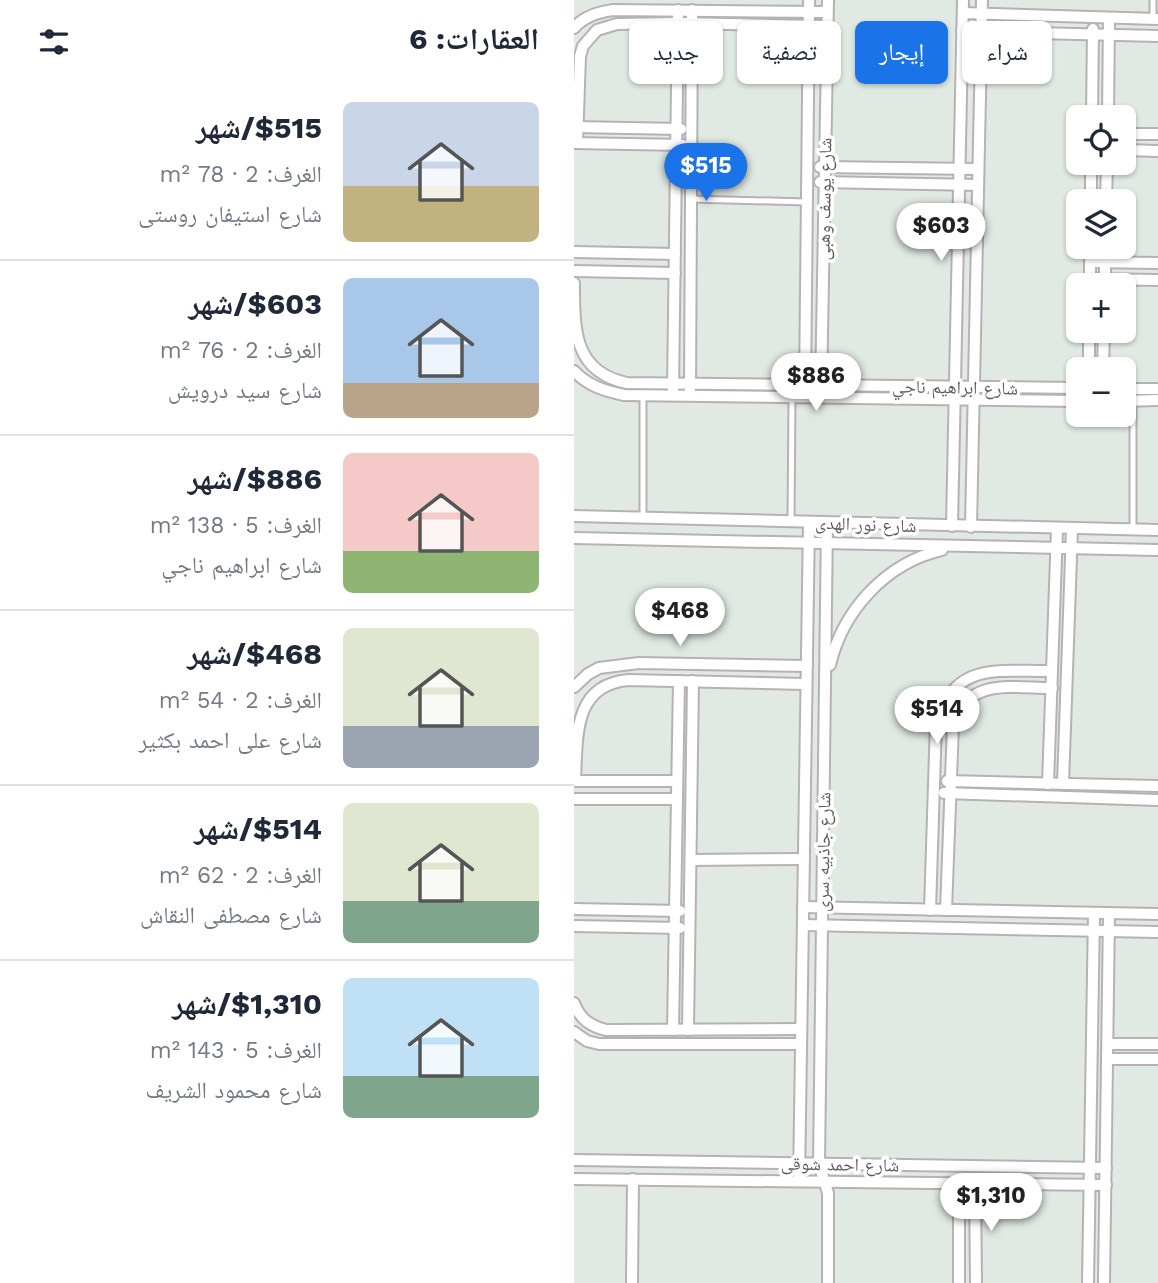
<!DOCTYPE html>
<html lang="ar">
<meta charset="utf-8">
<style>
:root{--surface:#fff;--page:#f6f6f7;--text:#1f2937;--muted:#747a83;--line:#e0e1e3;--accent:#1a73e8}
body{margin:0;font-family:"Work Sans","Noto Naskh Arabic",sans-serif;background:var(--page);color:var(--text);direction:rtl;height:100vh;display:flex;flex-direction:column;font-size:26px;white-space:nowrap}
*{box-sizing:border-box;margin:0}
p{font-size:23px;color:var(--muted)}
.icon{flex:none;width:38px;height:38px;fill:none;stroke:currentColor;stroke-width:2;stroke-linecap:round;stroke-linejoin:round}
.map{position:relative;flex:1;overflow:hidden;direction:ltr}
.side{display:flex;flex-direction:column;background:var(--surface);width:574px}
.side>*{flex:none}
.guide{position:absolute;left:21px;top:21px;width:457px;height:63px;direction:rtl;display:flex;gap:14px}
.tools{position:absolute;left:492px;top:105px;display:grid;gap:14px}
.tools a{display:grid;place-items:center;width:70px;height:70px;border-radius:10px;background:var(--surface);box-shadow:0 2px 5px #0004;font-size:35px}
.price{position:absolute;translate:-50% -60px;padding:0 16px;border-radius:24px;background:#fff;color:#222;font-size:23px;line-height:46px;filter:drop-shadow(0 2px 4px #0008)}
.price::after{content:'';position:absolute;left:50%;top:42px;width:21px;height:16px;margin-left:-10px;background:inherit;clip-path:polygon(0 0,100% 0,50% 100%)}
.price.active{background:var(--accent);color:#fff}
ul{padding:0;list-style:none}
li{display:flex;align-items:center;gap:21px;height:175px;padding:0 35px}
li+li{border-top:2px solid var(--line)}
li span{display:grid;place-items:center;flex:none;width:196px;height:140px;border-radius:10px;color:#555}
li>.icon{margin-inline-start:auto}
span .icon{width:84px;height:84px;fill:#fffc;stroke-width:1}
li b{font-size:30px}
h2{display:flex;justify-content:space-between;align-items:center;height:84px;padding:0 35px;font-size:30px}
.chip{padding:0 24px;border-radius:10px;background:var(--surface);box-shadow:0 2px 5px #0004;font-size:24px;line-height:63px}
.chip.active{background:var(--accent);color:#fff}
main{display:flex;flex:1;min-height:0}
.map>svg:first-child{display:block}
</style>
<main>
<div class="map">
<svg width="584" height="1283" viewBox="0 0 584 1283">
<rect width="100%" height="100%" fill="#e0eae2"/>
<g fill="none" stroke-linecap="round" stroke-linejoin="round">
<defs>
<g id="lane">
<path d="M579,0V18"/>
<path d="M117,199L233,202"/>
<path d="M69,518V396"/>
<path d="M217,521L218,397"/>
<path d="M559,530V401"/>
</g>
<g id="street">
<path d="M389,13L584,19"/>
<path d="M0,28C10,16 24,12 39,10L253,12"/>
<path d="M388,31L584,36"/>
<path d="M518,117L519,29"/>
<path d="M534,117L535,18"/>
<path d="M0,127L107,129"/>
<path d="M550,134H584"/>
<path d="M0,143L109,145"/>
<path d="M3,143L6,56L9,46L23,30L43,24L104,23L253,26"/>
<path d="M550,150L584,151"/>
<path d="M246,167L404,169"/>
<path d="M246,182L404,185"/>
<path d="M517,201V163"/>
<path d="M532,201L533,163"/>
<path d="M0,252L101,254"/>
<path d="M516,262L584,263"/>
<path d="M0,271L101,273"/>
<path d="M516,279L584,280"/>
<path d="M0,283C0,331 0,372 53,383L504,388"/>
<path d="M516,285V247"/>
<path d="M531,285V247"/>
<path d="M515,369V331"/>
<path d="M529,369L530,331"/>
<path d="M0,371C14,386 31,391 50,395L504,401"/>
<path d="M99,389L104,10"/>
<path d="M231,389L235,0"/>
<path d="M550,389H584"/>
<path d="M116,390L118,10"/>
<path d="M247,391L254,0"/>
<path d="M550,401L584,400"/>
<path d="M0,516L584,530"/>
<path d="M253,523L245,1164L254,1193V1283"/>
<path d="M378,526L389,0"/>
<path d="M397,527L408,0"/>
<path d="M0,538L584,550"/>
<path d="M256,665C269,610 312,563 368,550"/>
<path d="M0,687L14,674L25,668L65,663L233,666"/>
<path d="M0,781H103"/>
<path d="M1,781C3,734 0,685 54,680L232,684"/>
<path d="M373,781L584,786"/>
<path d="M474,784L483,529"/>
<path d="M489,784L498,529"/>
<path d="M370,793L584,800"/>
<path d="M0,799H103"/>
<path d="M117,860L230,859"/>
<path d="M229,907L584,914"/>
<path d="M0,909L106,911"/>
<path d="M356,910L362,722C382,660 425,672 478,671"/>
<path d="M372,910L379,725C394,677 437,688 478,688"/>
<path d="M229,925L584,932"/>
<path d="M0,926L106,928"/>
<path d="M0,1003C6,1019 16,1026 32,1030L227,1029"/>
<path d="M99,1030L105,681"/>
<path d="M114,1030L119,681"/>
<path d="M0,1032L13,1041L25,1044H227"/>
<path d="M534,1044H584"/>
<path d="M533,1059H584"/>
<path d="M0,1160L532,1168"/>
<path d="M0,1179L532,1185"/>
<path d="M225,1181L235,522"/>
<path d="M385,1183V1283"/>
<path d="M401,1183L402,1283"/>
<path d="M58,1283L59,1179"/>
<path d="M514,1283L520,913"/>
<path d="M530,1283L535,914"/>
</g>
</defs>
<use href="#lane" stroke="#b7b1b6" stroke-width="9"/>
<use href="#street" stroke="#b7b1b6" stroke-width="14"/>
<use href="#lane" stroke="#fff" stroke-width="5"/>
<use href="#street" stroke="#fff" stroke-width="10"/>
</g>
<g text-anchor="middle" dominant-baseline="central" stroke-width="7" stroke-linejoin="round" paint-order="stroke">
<g font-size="18" fill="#605960" stroke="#fff">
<text transform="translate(250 199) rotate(-89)">شارع يوسف وهبى</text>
<text transform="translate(381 387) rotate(1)">شارع ابراهيم ناجي</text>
<text transform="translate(292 524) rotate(2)">شارع نور الهدى</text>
<text transform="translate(249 852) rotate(-89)">شارع جاذبيه سرى</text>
<text transform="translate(266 1164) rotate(1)">شارع احمد شوقى</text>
</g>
</g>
</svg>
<div class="tools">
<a><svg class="icon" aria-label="locate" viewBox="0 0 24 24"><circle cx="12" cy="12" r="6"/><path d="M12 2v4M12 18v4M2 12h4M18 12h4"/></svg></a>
<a><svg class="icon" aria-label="layers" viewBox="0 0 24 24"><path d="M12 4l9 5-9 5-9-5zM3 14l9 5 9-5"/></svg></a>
<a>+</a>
<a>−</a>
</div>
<b class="price active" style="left:132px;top:203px">$515</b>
<b class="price" style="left:367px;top:263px">$603</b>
<b class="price" style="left:242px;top:413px">$886</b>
<b class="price" style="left:106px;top:648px">$468</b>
<b class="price" style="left:363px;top:746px">$514</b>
<b class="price" style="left:417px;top:1233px">$1,310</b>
<div class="guide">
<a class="chip">شراء</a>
<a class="chip active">إيجار</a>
<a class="chip">تصفية</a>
<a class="chip">جديد</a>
</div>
</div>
<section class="side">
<h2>العقارات: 6<svg class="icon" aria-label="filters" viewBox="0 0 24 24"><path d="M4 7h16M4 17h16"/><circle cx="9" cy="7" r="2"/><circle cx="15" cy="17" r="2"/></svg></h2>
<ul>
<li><span style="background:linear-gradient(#c9d6e8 60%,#c2b280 0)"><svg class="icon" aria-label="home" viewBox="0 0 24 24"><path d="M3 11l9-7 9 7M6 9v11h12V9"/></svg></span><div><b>$515/شهر</b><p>الغرف: 2 · 78 m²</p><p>شارع استيفان روستى</p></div></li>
<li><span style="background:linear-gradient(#a9c7e8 75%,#b9a48a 0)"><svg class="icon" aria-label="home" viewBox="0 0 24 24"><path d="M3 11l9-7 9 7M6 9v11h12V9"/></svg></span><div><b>$603/شهر</b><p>الغرف: 2 · 76 m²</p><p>شارع سيد درويش</p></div></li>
<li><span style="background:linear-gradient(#f6c9c9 70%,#8fb573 0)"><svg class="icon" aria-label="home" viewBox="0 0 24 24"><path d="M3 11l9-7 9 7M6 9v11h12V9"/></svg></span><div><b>$886/شهر</b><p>الغرف: 5 · 138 m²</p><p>شارع ابراهيم ناجي</p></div></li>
<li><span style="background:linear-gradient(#dfe7d0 70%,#9aa5b1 0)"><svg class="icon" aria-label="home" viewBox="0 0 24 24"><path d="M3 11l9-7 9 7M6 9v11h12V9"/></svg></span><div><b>$468/شهر</b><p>الغرف: 2 · 54 m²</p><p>شارع على احمد بكثير</p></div></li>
<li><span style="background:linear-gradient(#dfe7d0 70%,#7fa58c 0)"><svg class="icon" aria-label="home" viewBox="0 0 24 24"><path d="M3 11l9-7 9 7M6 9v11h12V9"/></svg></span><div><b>$514/شهر</b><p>الغرف: 2 · 62 m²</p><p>شارع مصطفى النقاش</p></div></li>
<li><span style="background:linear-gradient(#bfe0f5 70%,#7fa58c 0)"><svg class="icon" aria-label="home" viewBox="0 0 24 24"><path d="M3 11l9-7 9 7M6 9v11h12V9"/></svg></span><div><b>$1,310/شهر</b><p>الغرف: 5 · 143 m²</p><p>شارع محمود الشريف</p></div></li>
</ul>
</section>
</main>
